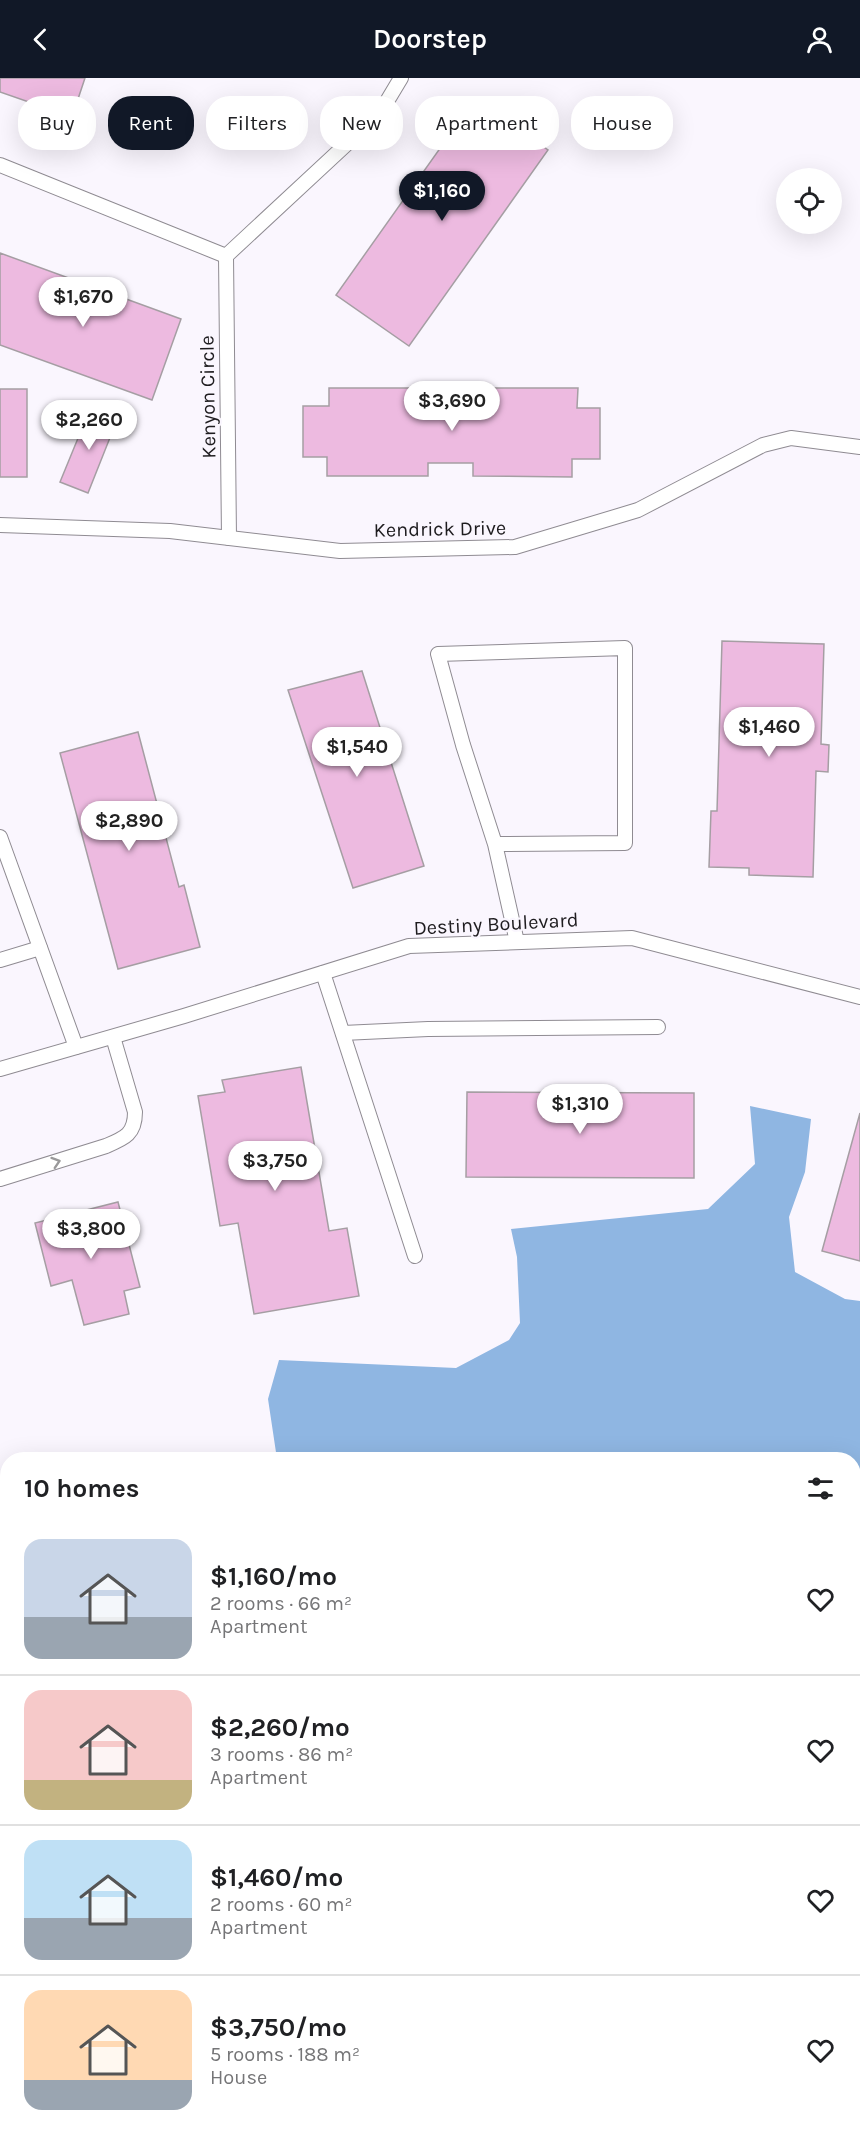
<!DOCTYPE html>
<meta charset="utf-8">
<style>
:root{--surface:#fff;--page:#f6f6f6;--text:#202124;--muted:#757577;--line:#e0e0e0;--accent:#111827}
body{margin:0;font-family:Karla,sans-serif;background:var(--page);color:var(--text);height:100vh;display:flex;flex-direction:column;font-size:22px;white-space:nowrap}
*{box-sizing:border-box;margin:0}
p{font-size:20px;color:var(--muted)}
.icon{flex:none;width:33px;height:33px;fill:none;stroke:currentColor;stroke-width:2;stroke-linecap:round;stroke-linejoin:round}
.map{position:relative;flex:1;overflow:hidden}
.drawer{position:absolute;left:0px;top:1374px;width:861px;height:684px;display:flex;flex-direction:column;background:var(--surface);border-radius:24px 24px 0 0;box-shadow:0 6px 24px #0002}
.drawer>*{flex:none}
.top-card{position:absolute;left:18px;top:18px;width:825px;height:54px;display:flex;gap:12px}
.tools{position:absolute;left:776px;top:90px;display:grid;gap:12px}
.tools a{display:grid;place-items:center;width:66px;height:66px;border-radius:50%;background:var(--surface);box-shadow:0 6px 24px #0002;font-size:30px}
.price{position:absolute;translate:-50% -51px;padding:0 14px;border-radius:21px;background:#fff;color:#222;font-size:20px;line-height:39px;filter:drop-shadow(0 2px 3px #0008)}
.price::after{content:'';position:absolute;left:50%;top:36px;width:18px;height:14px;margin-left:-9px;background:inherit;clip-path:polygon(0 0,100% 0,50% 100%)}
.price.current{background:var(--accent);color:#fff}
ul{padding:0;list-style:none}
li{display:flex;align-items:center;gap:18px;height:150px;padding:0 24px}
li+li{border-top:2px solid var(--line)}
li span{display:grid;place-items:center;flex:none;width:168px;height:120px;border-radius:18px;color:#555}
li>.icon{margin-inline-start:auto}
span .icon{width:72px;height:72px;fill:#fffc;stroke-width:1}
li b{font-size:26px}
h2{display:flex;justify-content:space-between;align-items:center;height:72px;padding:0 24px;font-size:26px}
.tag{padding:0 21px;border-radius:24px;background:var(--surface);box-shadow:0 6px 24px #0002;font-size:21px;line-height:54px}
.tag.current{background:var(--accent);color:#fff}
header{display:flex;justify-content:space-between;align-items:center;height:78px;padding:0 24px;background:var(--accent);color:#fff;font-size:27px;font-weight:600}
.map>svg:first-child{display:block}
</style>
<header><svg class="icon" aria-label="back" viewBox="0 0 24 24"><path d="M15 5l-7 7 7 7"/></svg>Doorstep<svg class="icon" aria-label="person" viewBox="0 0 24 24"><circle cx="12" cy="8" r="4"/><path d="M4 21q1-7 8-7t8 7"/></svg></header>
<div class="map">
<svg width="860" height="2058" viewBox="0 0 860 2058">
<rect width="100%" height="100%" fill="#faf6fe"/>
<path fill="#8fb6e2" d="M750,1028L811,1041L805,1094L789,1139L795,1194L845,1221L860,1223V1424H854V1382L277,1381L268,1321L279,1282L456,1290L509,1262L520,1245L517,1179L511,1151L708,1131L755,1086Z"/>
<g fill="#edbae0" stroke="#a59ea3" stroke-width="1.5">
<path d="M0,0H85L72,39L0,14Z"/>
<path d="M475,21L548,72L409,268L336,217Z"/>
<path d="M0,175L181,241L152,322L0,267Z"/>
<path d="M329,310H435V329H465V310H578L577,330H600V381H572V399L473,398V385H428V398H327V379H303V328H329Z"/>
<rect x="0" y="311" width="27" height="88"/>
<path d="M90,331L117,342L88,415L60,404Z"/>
<path d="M722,563L824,566L821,666L829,667L828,694L816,693L813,799L749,797V790L709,789L711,733H717Z"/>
<path d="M362,593L424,788L353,810L288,612Z"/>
<path d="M138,654L179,809L184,807L200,869L118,891L60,675Z"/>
<path d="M301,989L329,1153L347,1150L359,1218L254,1236L238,1145L220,1148L198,1018L225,1014L222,1002Z"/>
<path d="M467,1014L694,1015V1100L466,1099Z"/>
<path d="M860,1035V1183L822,1173Z"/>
<path d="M118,1124L140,1209L124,1213L129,1236L84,1247L72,1202L51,1208L35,1145Z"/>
<path d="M854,1453V1476H860V1518H854Z"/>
<path d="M860,1759V1815L854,1812V1773Z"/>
<path d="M854,1837L860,1839V1919L854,1916Z"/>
<path d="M0,1990H8V2050H65V2058H0Z"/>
<path d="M192,2050H265V2055H241V2058H192Z"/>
<rect x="321" y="2050" width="88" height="8"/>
<path d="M445,2050L478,2051L526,2050L523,2058H442Z"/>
</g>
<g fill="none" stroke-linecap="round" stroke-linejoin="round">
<defs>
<g id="lane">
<path d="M0,87L226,178"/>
<path d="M0,447L170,453L340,473L515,469L638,432L763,367L791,360L860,369"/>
<path d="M229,460L226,178L380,35L401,0"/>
<path d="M0,759L76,969"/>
<path d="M495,766L463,667L438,576L625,570V765L495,766L517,864"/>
<path d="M0,882L40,870"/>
<path d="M323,895L415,1178"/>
<path d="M343,955L428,951L658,949"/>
<path d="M0,991L184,938L409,868L632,860L860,919"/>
<path d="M0,1101L106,1068C125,1060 135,1056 135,1034L113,959"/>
</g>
<g id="street">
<path d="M854,1635L860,1629"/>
<path d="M613,2058L619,2050"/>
</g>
<g id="secondary">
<path d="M0,1907H8"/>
<path d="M691,2050L703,2058"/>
</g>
</defs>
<use href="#lane" stroke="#8f8b92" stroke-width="16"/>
<use href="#street" stroke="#8f8b92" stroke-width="30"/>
<use href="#secondary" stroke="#8f8b92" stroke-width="36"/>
<use href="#lane" stroke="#fff" stroke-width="14"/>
<use href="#street" stroke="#fff" stroke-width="27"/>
<use href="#secondary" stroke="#fff" stroke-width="33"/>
</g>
<defs><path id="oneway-chevron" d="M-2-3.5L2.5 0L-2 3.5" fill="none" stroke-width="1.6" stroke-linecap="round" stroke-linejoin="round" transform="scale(1.5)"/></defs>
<use stroke="#9a999a" href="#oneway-chevron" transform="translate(56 1084) rotate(-18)"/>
<g text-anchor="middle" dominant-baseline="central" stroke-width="4.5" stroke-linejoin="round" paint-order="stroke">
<g font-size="20" fill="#1e1c1f" stroke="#faf6fe">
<text transform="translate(208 319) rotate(-91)">Kenyon Circle</text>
<text transform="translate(440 451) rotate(-1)">Kendrick Drive</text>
<text transform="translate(496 846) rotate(-3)">Destiny Boulevard</text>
</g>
</g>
</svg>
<div class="tools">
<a><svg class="icon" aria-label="locate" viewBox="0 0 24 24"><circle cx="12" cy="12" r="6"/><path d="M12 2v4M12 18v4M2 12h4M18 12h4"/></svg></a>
</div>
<b class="price current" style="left:442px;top:144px">$1,160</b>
<b class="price" style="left:83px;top:250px">$1,670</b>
<b class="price" style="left:452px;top:354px">$3,690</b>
<b class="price" style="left:89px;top:373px">$2,260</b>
<b class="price" style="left:769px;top:680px">$1,460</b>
<b class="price" style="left:357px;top:700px">$1,540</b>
<b class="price" style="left:129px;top:774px">$2,890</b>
<b class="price" style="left:580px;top:1057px">$1,310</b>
<b class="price" style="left:275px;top:1114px">$3,750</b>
<b class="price" style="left:91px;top:1182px">$3,800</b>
<div class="top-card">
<a class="tag">Buy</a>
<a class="tag current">Rent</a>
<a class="tag">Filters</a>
<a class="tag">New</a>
<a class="tag">Apartment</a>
<a class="tag">House</a>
</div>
<section class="drawer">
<h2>10 homes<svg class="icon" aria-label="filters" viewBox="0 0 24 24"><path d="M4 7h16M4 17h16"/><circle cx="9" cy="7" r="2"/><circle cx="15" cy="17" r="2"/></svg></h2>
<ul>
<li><span style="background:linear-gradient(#c9d6e8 65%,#9aa5b1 0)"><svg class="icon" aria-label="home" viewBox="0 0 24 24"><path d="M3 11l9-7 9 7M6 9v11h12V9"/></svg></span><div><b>$1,160/mo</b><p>2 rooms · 66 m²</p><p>Apartment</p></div><svg class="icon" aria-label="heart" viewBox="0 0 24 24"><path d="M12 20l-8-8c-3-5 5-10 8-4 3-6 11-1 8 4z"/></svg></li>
<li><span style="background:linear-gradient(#f6c9c9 75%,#c2b280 0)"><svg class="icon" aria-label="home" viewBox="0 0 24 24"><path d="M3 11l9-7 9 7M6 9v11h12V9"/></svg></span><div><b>$2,260/mo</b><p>3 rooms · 86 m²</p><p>Apartment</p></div><svg class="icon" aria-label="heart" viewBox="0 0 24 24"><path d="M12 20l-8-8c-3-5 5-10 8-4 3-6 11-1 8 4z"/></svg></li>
<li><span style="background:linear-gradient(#bfe0f5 65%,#9aa5b1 0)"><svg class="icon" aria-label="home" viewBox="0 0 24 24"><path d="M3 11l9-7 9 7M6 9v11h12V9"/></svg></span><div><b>$1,460/mo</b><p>2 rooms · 60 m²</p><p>Apartment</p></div><svg class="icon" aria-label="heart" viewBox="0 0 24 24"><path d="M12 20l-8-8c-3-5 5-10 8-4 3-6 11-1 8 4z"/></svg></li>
<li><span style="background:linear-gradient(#ffd9b3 75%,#9aa5b1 0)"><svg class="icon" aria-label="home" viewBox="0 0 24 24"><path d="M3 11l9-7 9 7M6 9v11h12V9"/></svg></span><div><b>$3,750/mo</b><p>5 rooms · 188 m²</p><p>House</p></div><svg class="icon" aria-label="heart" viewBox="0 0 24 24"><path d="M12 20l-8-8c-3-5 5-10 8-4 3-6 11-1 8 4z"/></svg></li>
</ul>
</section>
</div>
